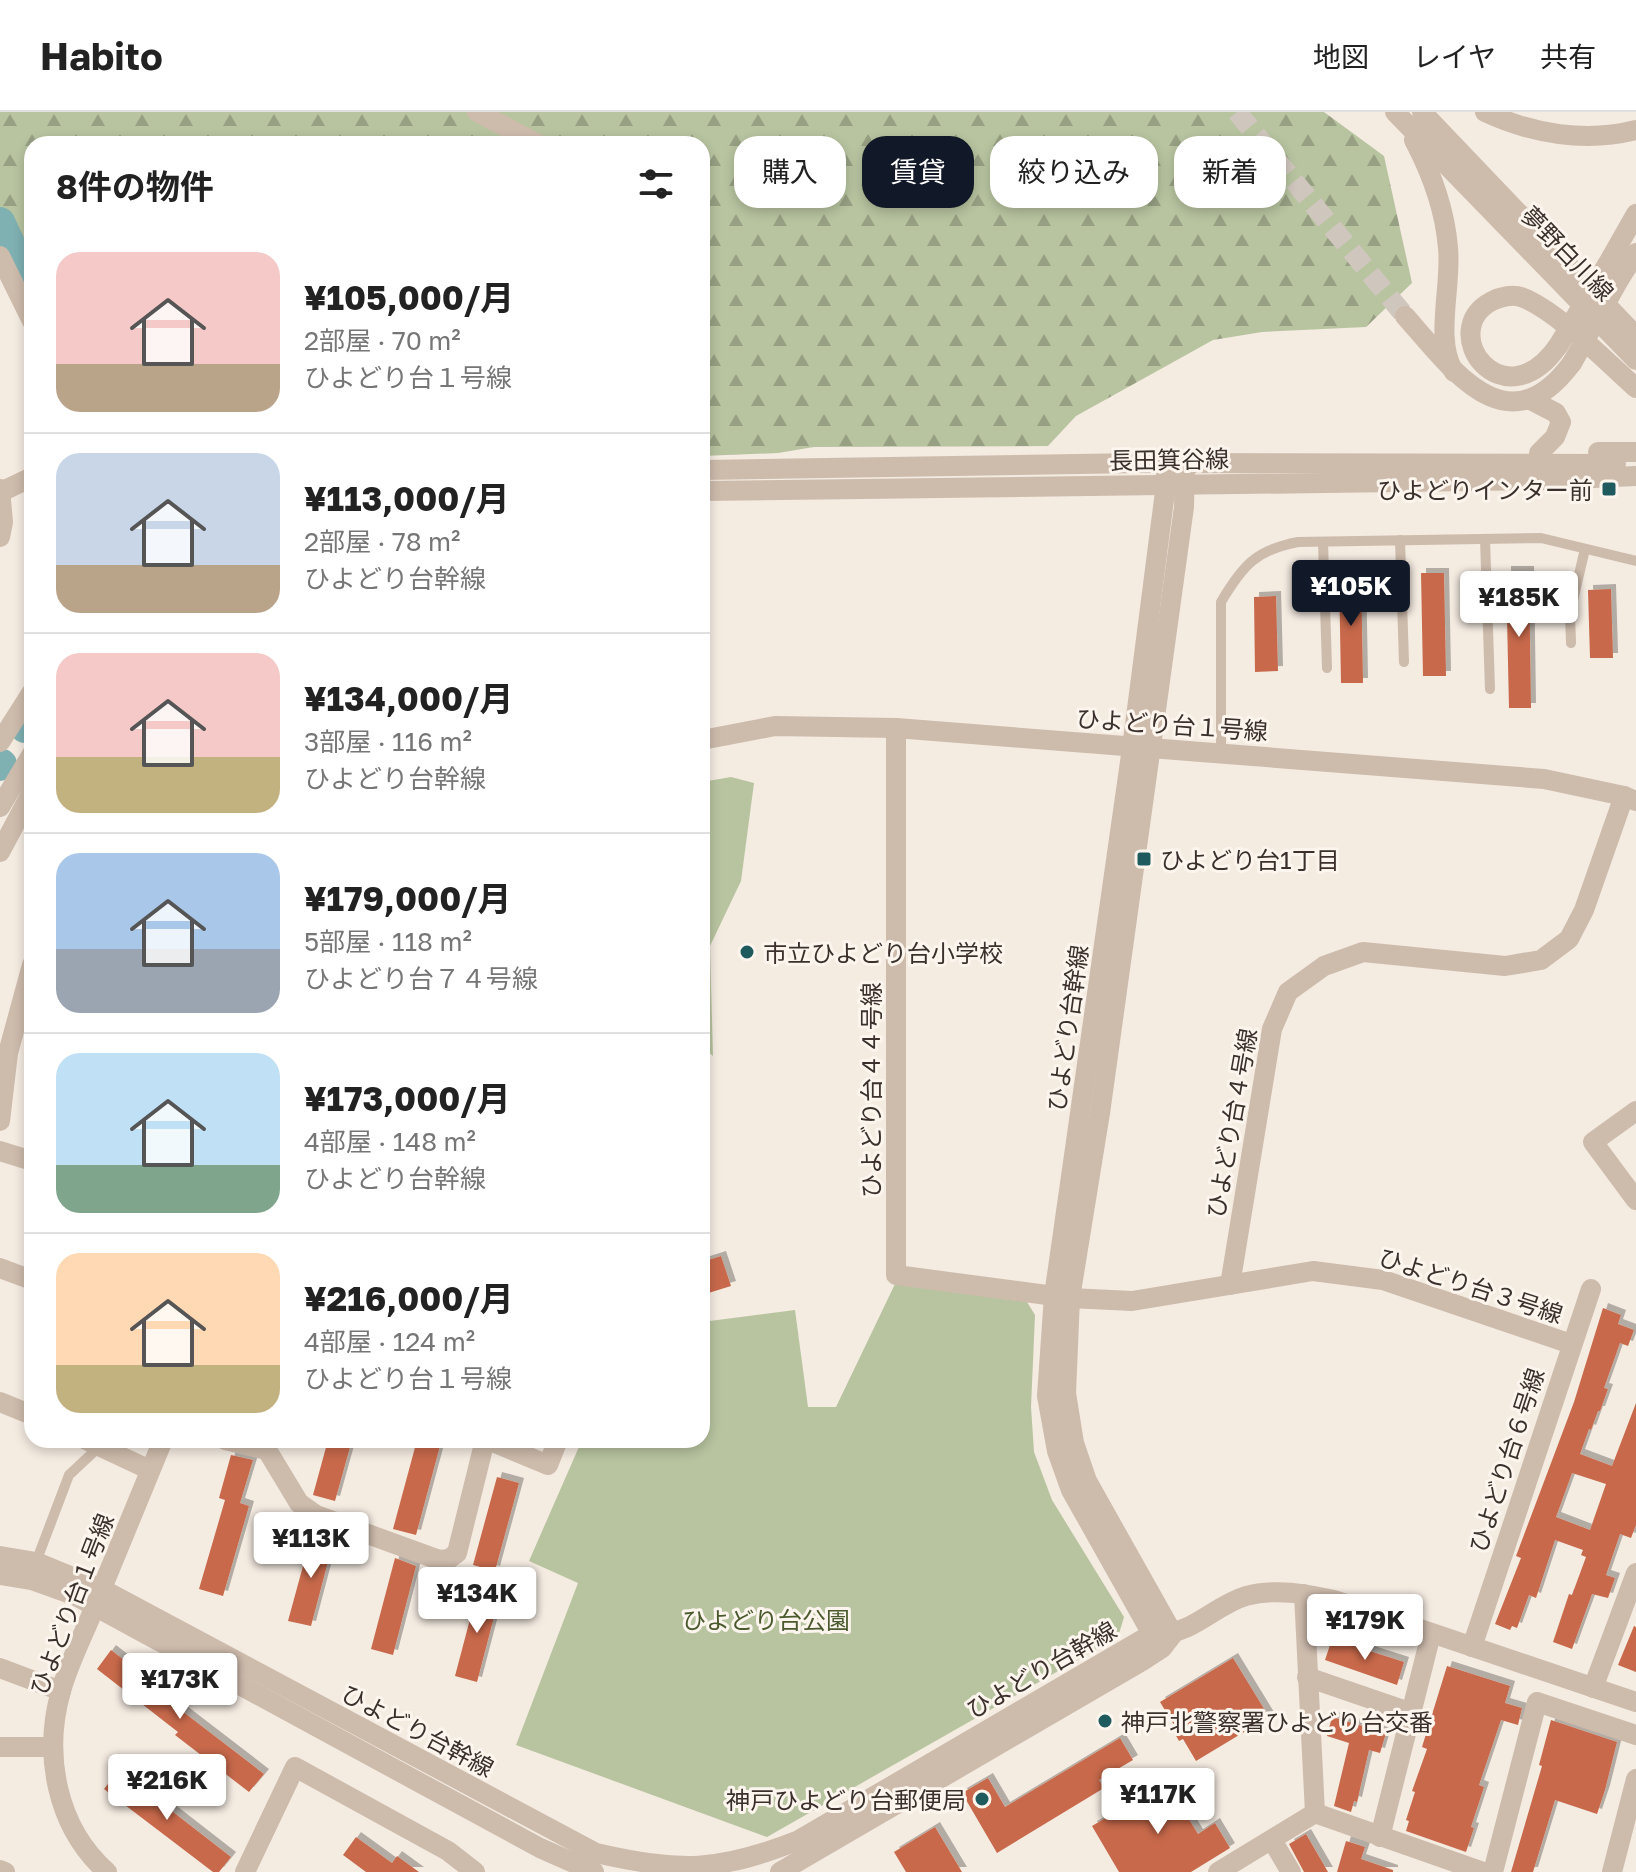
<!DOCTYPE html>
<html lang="ja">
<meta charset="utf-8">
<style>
:root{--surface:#fff;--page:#f6f6f6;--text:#222;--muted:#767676;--line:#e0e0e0;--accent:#111827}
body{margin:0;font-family:"Golos Text","Noto Sans JP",sans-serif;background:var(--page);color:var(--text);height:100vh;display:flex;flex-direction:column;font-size:30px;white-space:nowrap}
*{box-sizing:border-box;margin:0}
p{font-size:26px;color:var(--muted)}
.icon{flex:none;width:44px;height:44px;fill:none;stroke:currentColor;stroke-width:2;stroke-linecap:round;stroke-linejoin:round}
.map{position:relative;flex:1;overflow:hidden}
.drawer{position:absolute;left:24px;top:24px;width:686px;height:1312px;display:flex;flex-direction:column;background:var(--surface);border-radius:24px;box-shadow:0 4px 12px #0003}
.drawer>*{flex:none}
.banner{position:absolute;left:734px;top:24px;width:760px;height:72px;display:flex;gap:16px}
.price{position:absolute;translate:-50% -68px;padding:0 18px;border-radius:8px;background:#fff;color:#222;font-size:26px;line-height:52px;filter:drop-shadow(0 2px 4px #0008)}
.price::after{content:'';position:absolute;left:50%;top:48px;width:24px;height:18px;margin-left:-12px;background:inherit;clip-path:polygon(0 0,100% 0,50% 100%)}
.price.selected{background:var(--accent);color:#fff}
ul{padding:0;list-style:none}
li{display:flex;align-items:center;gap:24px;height:200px;padding:0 32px}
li+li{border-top:2px solid var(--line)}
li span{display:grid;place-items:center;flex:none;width:224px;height:160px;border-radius:24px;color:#555}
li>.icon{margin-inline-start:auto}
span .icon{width:96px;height:96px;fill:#fffc;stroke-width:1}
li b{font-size:34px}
h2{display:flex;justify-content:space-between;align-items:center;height:96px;padding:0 32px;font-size:34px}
.chip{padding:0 28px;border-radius:24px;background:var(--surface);box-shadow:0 4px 12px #0003;font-size:28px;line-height:72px}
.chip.selected{background:var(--accent);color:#fff}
header{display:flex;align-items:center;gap:48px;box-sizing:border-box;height:112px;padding:0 40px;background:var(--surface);border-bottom:2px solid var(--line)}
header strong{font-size:38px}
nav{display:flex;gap:44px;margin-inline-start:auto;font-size:28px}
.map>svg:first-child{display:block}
</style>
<header>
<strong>Habito</strong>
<nav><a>地図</a><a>レイヤ</a><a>共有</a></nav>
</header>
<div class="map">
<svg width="1636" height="1760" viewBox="0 0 1636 1760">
<defs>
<pattern id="forest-firs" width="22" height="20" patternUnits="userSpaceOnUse" patternTransform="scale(2)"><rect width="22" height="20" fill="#b8c4a0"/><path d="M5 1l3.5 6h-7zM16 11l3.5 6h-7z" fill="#97a083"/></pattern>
<filter id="shadow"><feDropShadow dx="5" dy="-5" stdDeviation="0" flood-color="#0004"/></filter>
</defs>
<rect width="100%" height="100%" fill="#f4ebe1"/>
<g fill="#b8c4a0">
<path d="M731,665L754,671L741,769L710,834L713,944L702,935V670Z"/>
<path d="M895,1172L1027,1190L1035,1203L1031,1295L1034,1340L1052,1388L1124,1505L1118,1525L767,1725L516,1633L578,1471L529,1449L582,1328H702V1210L795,1198L808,1295H836Z"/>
</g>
<path fill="url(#forest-firs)" d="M0,0H1324L1384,44L1412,171L1366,215L1262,220L1213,228L1076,304L1048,334L814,335L778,341L702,344V32H32V172L0,113Z"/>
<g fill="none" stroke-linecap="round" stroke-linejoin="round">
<g stroke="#7fb0b2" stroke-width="30">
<path d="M0,110L32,178"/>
<path d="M25,616L32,605"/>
<path d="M0,654L2,652"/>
</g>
</g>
<g fill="#c8694b" fill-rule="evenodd" filter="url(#shadow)">
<path d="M1506,459H1529L1531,596H1509Z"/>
<path d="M1339,461H1361L1363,571H1341Z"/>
<path d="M1421,461H1444L1446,564H1423Z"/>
<path d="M1611,477L1613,546H1590L1588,478Z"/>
<path d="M1276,484L1278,559L1255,560L1254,485Z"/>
<path d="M721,1144L731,1174L702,1183V1150Z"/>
<path d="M1603,1196L1621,1203L1618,1212L1634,1218L1628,1234L1620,1231L1604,1276L1608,1277L1600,1299H1598L1591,1318L1589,1317L1580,1342L1612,1354L1636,1291V1413L1631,1426L1620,1422L1606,1463L1615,1466L1608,1486L1592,1482L1572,1537L1553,1530L1569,1482L1572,1483L1586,1445L1581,1443L1583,1438L1555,1428L1536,1486L1529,1483L1517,1516L1512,1514L1510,1518L1495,1512L1521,1446L1516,1444L1574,1290ZM1572,1361L1606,1372L1590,1418L1556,1405Z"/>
<path d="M328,1328H352L335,1389L313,1383Z"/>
<path d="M417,1328L440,1334L416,1423L393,1417Z"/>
<path d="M231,1343L253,1348L240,1391L249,1394L223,1484L199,1477L225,1388L219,1386Z"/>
<path d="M497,1365L519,1371L495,1459L473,1453Z"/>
<path d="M312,1421L334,1427L311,1514L288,1509Z"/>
<path d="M395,1446L416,1454L393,1543L371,1537Z"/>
<path d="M478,1477L500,1482L477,1570L455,1564Z"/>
<path d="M1634,1514L1636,1515V1560L1618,1553Z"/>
<path d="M1332,1527L1404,1550L1397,1573L1325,1548Z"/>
<path d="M111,1538L185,1595L182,1599L264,1662L249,1680L175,1623L178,1620L97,1557Z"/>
<path d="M1233,1546L1269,1605L1196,1649L1183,1627L1179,1629L1171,1615L1174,1613L1160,1590Z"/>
<path d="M1447,1554L1510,1574L1505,1591L1522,1596L1518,1613L1501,1608L1479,1673L1484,1675L1471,1715L1474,1716L1466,1740L1406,1719L1409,1709L1406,1708L1415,1680L1412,1679L1427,1637L1422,1635Z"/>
<path d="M1332,1605L1386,1621L1380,1641L1369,1638L1357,1690L1354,1689L1351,1700L1334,1694L1349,1631L1327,1624Z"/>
<path d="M1551,1608L1617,1630L1605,1678L1597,1702L1555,1688L1533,1760H1511L1542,1654L1539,1653Z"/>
<path d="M1120,1626L1133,1648L1099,1668L1104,1676L997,1741L962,1681L988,1666L1005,1695Z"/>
<path d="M119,1658L231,1745L219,1760H213L104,1677Z"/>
<path d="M1166,1670L1198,1722L1215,1711L1230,1736L1191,1760H1119L1092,1714Z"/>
<path d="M935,1715L962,1760H906L894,1740Z"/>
<path d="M1306,1722L1328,1760H1304L1289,1732Z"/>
<path d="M356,1725L392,1751L397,1744L419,1760H366L343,1743Z"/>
<path d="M1346,1729L1365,1735L1361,1747L1393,1758V1760H1337Z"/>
</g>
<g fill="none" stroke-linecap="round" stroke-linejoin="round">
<path stroke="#cfc6bd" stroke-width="20" stroke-dasharray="20 10" stroke-linecap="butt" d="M1237,0L1405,204"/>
<g stroke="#cdbbac" stroke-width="10">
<path d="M1485,427L1490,577"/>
<path d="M1400,428L1404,550"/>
<path d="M1323,430L1327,556"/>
<path d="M1571,531L1570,501L1585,437"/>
<path d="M1221,642V490C1243,453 1256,438 1298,430L1541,426L1636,449"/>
<path d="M36,1450L69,1363L100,1334"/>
</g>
<g stroke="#cdbbac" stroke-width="20">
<path d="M477,0L538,32"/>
<path d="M0,144L32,209"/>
<path d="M0,377L3,410L0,425"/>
<path d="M1,380L32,365"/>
<path d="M896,616V1163L1070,1186L1132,1189L1313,1159L1383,1168L1571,1232"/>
<path d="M0,630L32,580"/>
<path d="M1636,999L1593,1030L1636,1088"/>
<path d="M0,1009L8,941L32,853"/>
<path d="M0,1039L32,1049"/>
<path d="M0,1156L32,1168"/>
<path d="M1230,1173L1272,917L1288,880L1324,854L1363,840L1505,854L1541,848L1569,827L1584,798L1624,684"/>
<path d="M0,1290L32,1303"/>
<path d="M86,1328L150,1358"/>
<path d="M225,1328L267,1338L299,1391L316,1403L439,1448L449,1447L457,1441L485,1328"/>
<path d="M488,1328L548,1353L558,1328"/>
<path d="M1304,1482L1315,1701"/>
<path d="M95,1494C84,1522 69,1550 61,1579C43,1642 56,1715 107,1760"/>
<path d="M1472,1535L1591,1177"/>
<path d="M0,1556L61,1579"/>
<path d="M1307,1565L1412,1601"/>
<path d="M1593,1576L1636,1461"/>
<path d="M0,1635H52"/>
<path d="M1380,1725L1431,1522"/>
<path d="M1272,1728L1291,1760"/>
<path d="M0,1758L5,1760"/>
<path d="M245,1760L295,1655L448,1739L475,1760"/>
<path d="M1218,1760L1315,1701L1483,1760"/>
<path d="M1493,1760L1537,1590L1636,1623"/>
<path d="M1612,1760L1636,1667"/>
</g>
<g stroke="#cdbbac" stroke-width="20">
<path d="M1395,0L1636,248"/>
<path d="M1422,0L1636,224"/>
<path d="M1485,0C1532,22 1586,31 1636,18"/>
<path d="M1414,28C1432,62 1445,98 1448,136C1452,175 1434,227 1454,260"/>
<path d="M1607,153L1636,102"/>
<path d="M1620,166L1636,141"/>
<path d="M1405,204C1453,258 1507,338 1572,251"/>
<path d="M1558,234C1503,312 1435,219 1492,189C1500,185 1512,182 1521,185C1555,197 1607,250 1636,276"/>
<path d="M1529,287L1556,301L1561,310L1555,325L1539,341"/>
<path d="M1598,340H1636"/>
<path d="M702,358L1139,351L1616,352"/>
<path d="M702,379L1550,368L1636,364"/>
<path d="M702,628L775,614L896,616L1544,667L1624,684L1636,689"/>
<path d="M0,695L32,642"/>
<path d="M0,740L32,680"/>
<path d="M0,1444L36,1450L102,1477L596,1741C680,1760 719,1760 799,1728L1152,1522L1071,1378L1057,1339L1047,1284L1054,1184L1132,636L1166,372V352"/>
<path d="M0,1463L32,1468L74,1483L540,1736L594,1760"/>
<path d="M98,1486L163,1328"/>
<path d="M1159,1522C1193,1522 1215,1493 1246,1484C1276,1476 1305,1482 1334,1488L1636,1590"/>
<path d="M780,1760L1142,1549L1162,1536L1173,1522L1087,1369L1074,1331L1066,1281L1070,1186L1100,1001L1154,612L1184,395L1185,352"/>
</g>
<g stroke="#cdbbac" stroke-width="20">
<path d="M1558,234L1607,153"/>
<path d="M1572,251L1620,166"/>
</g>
</g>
<g fill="#1f5a5e" stroke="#fbf5ee" stroke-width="3">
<rect x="1601" y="369" width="16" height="16" rx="4"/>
<rect x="1136" y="739" width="16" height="16" rx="4"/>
<circle cx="747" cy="840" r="8"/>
<circle cx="1105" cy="1609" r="8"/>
<circle cx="982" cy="1687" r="8"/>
</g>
<g text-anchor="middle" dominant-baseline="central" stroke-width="6" stroke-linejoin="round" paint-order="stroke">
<g font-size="24" fill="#3b302b" stroke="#fbf5ee">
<text transform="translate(1568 141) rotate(46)">夢野白川線</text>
<text transform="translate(1169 347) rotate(-1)">長田箕谷線</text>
<text transform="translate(1172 612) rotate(4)">ひよどり台１号線</text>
<text transform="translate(1067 916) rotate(-82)">ひよどり台幹線</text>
<text transform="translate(870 978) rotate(-90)">ひよどり台４４号線</text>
<text transform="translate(1231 1011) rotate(-80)">ひよどり台４号線</text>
<text transform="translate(1471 1173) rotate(18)">ひよどり台３号線</text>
<text transform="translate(1506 1348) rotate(-72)">ひよどり台６号線</text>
<text transform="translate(71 1492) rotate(-69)">ひよどり台１号線</text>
<text transform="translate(1041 1557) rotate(-30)">ひよどり台幹線</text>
<text transform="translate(418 1618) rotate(28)">ひよどり台幹線</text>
</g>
<g font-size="24" fill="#3b302b" stroke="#fbf5ee" text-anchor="start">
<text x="1593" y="377" text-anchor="end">ひよどりインター前</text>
<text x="1160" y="747">ひよどり台1丁目</text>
<text x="763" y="840">市立ひよどり台小学校</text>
<text x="1121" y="1609">神戸北警察署ひよどり台交番</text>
<text x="966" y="1687" text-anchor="end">神戸ひよどり台郵便局</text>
</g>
<g font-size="24" fill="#4a5a2e" stroke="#fbf5ee">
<text x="766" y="1507">ひよどり台公園</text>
</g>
</g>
</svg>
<b class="price selected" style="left:1351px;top:516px">¥105K</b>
<b class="price" style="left:1519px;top:527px">¥185K</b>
<b class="price" style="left:311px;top:1468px">¥113K</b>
<b class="price" style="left:477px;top:1523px">¥134K</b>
<b class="price" style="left:1365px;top:1550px">¥179K</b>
<b class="price" style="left:180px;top:1609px">¥173K</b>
<b class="price" style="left:167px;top:1710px">¥216K</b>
<b class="price" style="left:1158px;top:1724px">¥117K</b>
<div class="banner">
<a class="chip">購入</a>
<a class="chip selected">賃貸</a>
<a class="chip">絞り込み</a>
<a class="chip">新着</a>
</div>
<section class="drawer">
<h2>8件の物件<svg class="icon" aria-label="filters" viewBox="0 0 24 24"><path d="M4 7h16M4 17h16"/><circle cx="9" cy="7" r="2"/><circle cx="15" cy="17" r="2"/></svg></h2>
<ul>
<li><span style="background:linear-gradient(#f6c9c9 70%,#b9a48a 0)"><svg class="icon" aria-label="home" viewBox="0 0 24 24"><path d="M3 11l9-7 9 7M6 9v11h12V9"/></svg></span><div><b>¥105,000/月</b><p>2部屋 · 70 m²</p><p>ひよどり台１号線</p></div></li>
<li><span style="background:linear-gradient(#c9d6e8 70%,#b9a48a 0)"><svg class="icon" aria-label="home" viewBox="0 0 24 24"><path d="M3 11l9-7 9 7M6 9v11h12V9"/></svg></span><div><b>¥113,000/月</b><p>2部屋 · 78 m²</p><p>ひよどり台幹線</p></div></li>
<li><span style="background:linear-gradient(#f6c9c9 65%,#c2b280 0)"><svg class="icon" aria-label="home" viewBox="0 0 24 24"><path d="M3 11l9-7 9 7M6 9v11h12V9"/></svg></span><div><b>¥134,000/月</b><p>3部屋 · 116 m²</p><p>ひよどり台幹線</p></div></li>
<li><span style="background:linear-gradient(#a9c7e8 60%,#9aa5b1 0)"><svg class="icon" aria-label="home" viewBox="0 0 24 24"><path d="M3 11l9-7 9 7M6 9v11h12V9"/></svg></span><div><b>¥179,000/月</b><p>5部屋 · 118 m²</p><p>ひよどり台７４号線</p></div></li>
<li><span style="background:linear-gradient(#bfe0f5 70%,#7fa58c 0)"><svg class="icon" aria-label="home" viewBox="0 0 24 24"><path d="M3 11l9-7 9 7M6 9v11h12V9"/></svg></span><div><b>¥173,000/月</b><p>4部屋 · 148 m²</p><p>ひよどり台幹線</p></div></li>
<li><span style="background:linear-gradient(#ffd9b3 70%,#c2b280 0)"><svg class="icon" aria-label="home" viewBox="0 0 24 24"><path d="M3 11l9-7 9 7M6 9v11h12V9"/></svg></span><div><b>¥216,000/月</b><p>4部屋 · 124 m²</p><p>ひよどり台１号線</p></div></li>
</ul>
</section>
</div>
